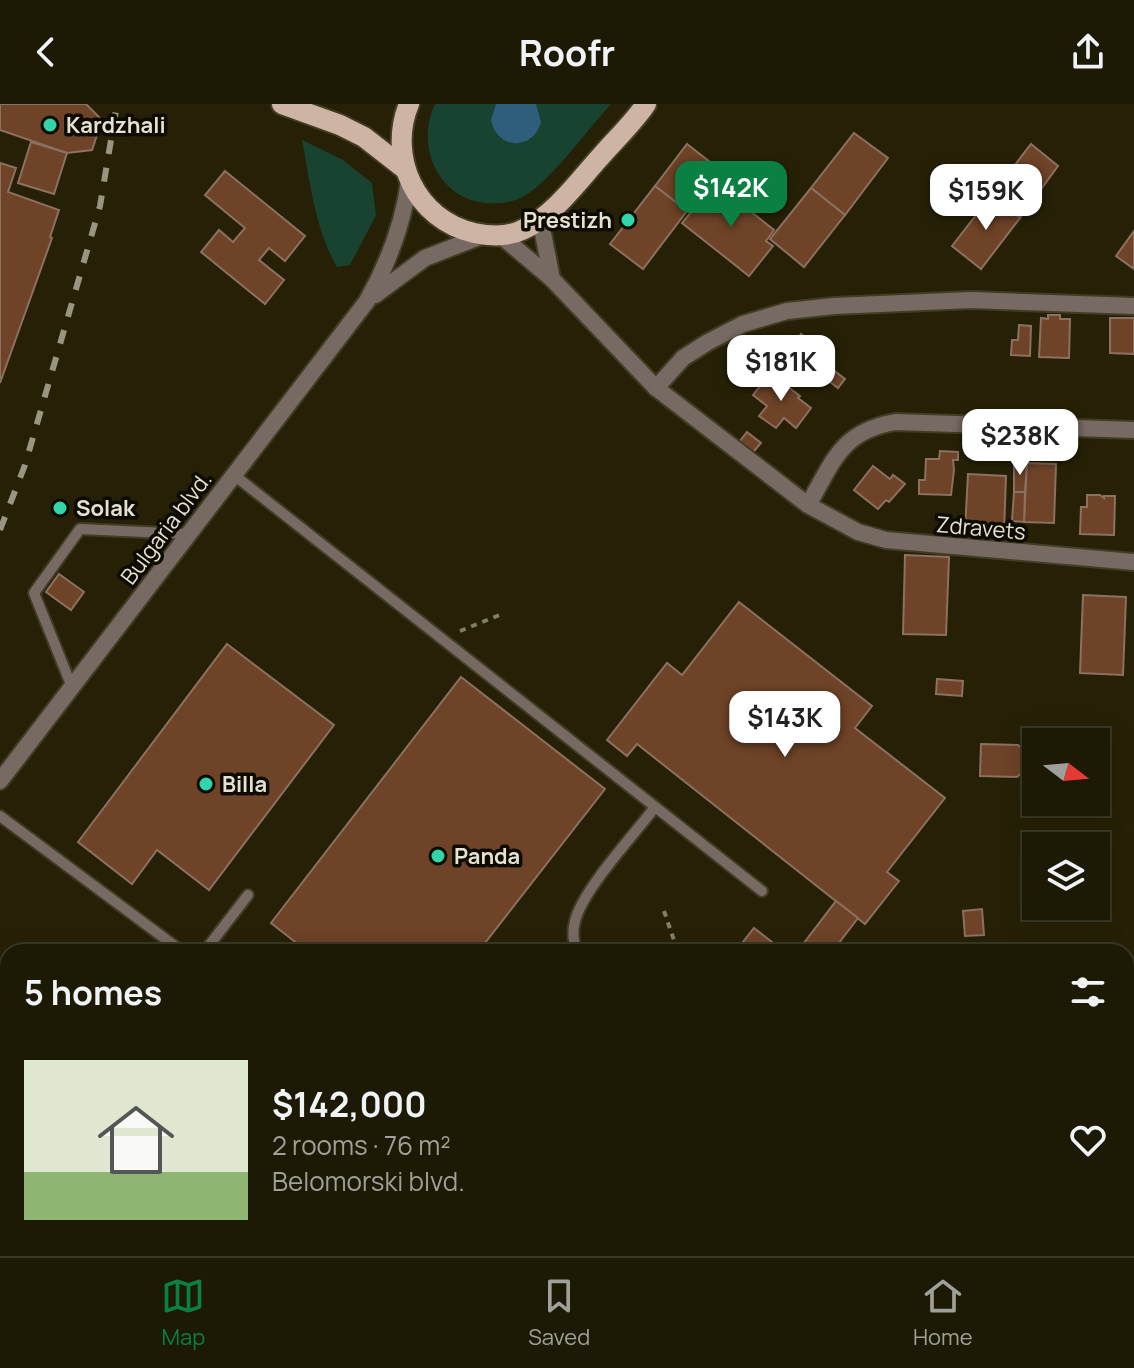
<!DOCTYPE html>
<meta charset="utf-8">
<style>
:root{--surface:#1c1904;--page:#25220e;--text:#f1f3f6;--muted:#a0a09a;--line:#3a3826;--accent:#0b8043}
body{margin:0;font-family:Manrope,sans-serif;background:var(--page);color:var(--text);height:100vh;display:flex;flex-direction:column;font-size:30px;white-space:nowrap}
*{box-sizing:border-box;margin:0}
p{font-size:26px;color:var(--muted)}
.icon{flex:none;width:44px;height:44px;fill:none;stroke:currentColor;stroke-width:2;stroke-linecap:round;stroke-linejoin:round}
.map{position:relative;flex:1;overflow:hidden}
.panel{position:absolute;left:0px;top:840px;width:1134px;height:312px;display:flex;flex-direction:column;background:var(--surface);border-radius:24px 24px 0 0;box-shadow:0 4px 20px #0003,0 0 0 2px var(--line)}
.panel>*{flex:none}
.needle{width:52px;rotate:106deg}
.controls{position:absolute;left:1022px;top:624px;display:grid;gap:16px}
.controls a{display:grid;place-items:center;width:88px;height:88px;border-radius:0px;background:var(--surface);box-shadow:0 4px 20px #0003,0 0 0 2px var(--line);font-size:40px}
.price{position:absolute;translate:-50% -68px;padding:0 18px;border-radius:16px;background:#fff;color:#222;font-size:26px;line-height:52px;filter:drop-shadow(0 2px 4px #0008)}
.price::after{content:'';position:absolute;left:50%;top:48px;width:24px;height:18px;margin-left:-12px;background:inherit;clip-path:polygon(0 0,100% 0,50% 100%)}
.price.selected{background:var(--accent);color:#fff}
ul{padding:0;list-style:none}
li{display:flex;align-items:center;gap:24px;height:200px;padding:0 24px}
li+li{border-top:2px solid var(--line)}
li span{display:grid;place-items:center;flex:none;width:224px;height:160px;border-radius:0px;color:#555}
li>.icon{margin-inline-start:auto}
span .icon{width:96px;height:96px;fill:#fffc;stroke-width:1}
li b{font-size:34px}
h2{display:flex;justify-content:space-between;align-items:center;height:96px;padding:0 24px;font-size:34px}
header{display:flex;justify-content:space-between;align-items:center;height:104px;padding:0 24px;background:var(--surface);font-size:36px;font-weight:700}
.dock{display:flex;justify-content:space-around;align-items:center;height:112px;border-top:2px solid var(--line);background:var(--surface);font-size:22px;color:var(--muted)}
.dock a{display:grid;justify-items:center;gap:4px}
.dock .selected{color:var(--accent)}
.map>svg:first-child{display:block}
</style>
<header><svg class="icon" aria-label="back" viewBox="0 0 24 24"><path d="M15 5l-7 7 7 7"/></svg>Roofr<svg class="icon" aria-label="share" viewBox="0 0 24 24"><path d="M12 15V3M7 8l5-5 5 5M5 13v7h14v-7"/></svg></header>
<div class="map">
<svg width="1134" height="1152" viewBox="0 0 1134 1152">
<rect width="100%" height="100%" fill="#262106"/>
<g fill="#184330">
<path d="M435,0H611C589,24 551,76 526,91C517,97 507,99 497,99C443,103 413,46 435,0Z"/>
<path d="M302,36L343,56L372,79L376,111L350,161L337,163C315,125 310,78 302,36Z"/>
</g>
<path fill="#2f5e7d" d="M496,0H536L541,18C533,47 497,46 491,16Z"/>
<g fill="#6e4327" stroke="#8c7060" stroke-width="2">
<path d="M0,0H86L102,16L92,46L67,49L0,26Z"/>
<path d="M854,29L888,54L845,111L811,84Z"/>
<path d="M31,38L67,49L54,90L18,79Z"/>
<path d="M687,40L719,65L687,107L655,82Z"/>
<path d="M1031,40L1058,62L1020,114L991,92Z"/>
<path d="M0,59L16,64L8,88L59,106L50,133L52,134L0,279Z"/>
<path d="M225,67L305,132L285,157L269,144L259,156L284,176L265,200L201,148L219,126L233,138L245,124L205,91Z"/>
<path d="M715,79L774,126L766,137L773,142L749,172L682,119Z"/>
<path d="M655,82L687,107L643,165L610,140Z"/>
<path d="M811,84L845,111L804,163L770,135Z"/>
<path d="M991,92L1020,114L981,165L952,142Z"/>
<path d="M1134,127V165L1116,152Z"/>
<path d="M1048,211H1060V215H1070L1069,254L1039,253L1041,214L1048,215Z"/>
<path d="M1110,214H1134V250L1110,249Z"/>
<path d="M1019,221L1031,222L1030,252L1011,251L1012,236H1018Z"/>
<path d="M801,230L833,254L827,261L845,275L838,284L821,271L815,278L784,253Z"/>
<path d="M770,269L800,292L798,294L811,304L796,324L784,314L776,324L759,312L767,302L753,291Z"/>
<path d="M747,328L761,339L749,353L736,342Z"/>
<path d="M940,347L958,348V356H953L954,366L951,391L919,390V376H925L926,355H939Z"/>
<path d="M1014,359H1027L1025,388H1014Z"/>
<path d="M1027,359L1056,360L1054,419L1024,418Z"/>
<path d="M873,362L890,375L893,371L905,380L889,398L886,396L878,405L854,386Z"/>
<path d="M968,370L1006,372L1004,428L965,426Z"/>
<path d="M1014,388H1025L1024,418L1012,417Z"/>
<path d="M1087,391H1100L1104,394V392H1115L1114,431L1080,430L1081,403H1087Z"/>
<path d="M905,451L949,453L946,531L903,530Z"/>
<path d="M59,470L84,488L71,506L46,488Z"/>
<path d="M1083,491L1126,493L1123,571L1080,569Z"/>
<path d="M739,498L872,602L855,624L945,694L887,768L899,777L865,820L637,640L627,652L607,636L667,559L682,571Z"/>
<path d="M227,540L334,621L209,786L157,746L132,780L78,738Z"/>
<path d="M461,573L605,685L478,848H308L271,819Z"/>
<path d="M937,575L963,577L962,592L936,590Z"/>
<path d="M981,640L1018,641L1024,646L1023,668L1017,673L980,672Z"/>
<path d="M836,797L858,814L832,848H797Z"/>
<path d="M982,805L984,831L965,832L963,807Z"/>
<path d="M754,824L785,848H735Z"/>
<rect x="1126" y="938" width="8" height="42"/>
<path d="M398,1144H483L477,1152H408Z"/>
<path d="M614,1144H647L641,1152H619L612,1147Z"/>
</g>
<g fill="none" stroke-linecap="round" stroke-linejoin="round">
<defs>
<g id="service">
<path d="M234,371L762,787"/>
<path d="M72,583L34,489L80,425L188,430"/>
<path d="M0,712L183,848"/>
<path d="M204,848L248,791"/>
<path d="M577,848C573,838 572,828 575,817C583,785 634,731 655,703"/>
<path d="M542,1144L552,1152"/>
</g>
<g id="minor">
<path d="M540,114L552,175"/>
<path d="M500,131L552,175L656,284L808,401"/>
<path d="M656,284L683,254L708,238L743,220L787,207L834,202L971,196L1134,202"/>
<path d="M1134,326L895,318C840,328 834,357 808,401L858,428L886,436L1134,458"/>
<path d="M1126,924H1134"/>
<path d="M1126,995H1134"/>
<path d="M828,1144L841,1152"/>
<path d="M715,1152L721,1144"/>
</g>
<g id="tertiary">
<path d="M375,191L425,154L484,131"/>
<path d="M0,677L367,197C389,158 403,121 409,77"/>
</g>
<g id="primary">
<path d="M282,0L340,21L364,33L405,65"/>
<path d="M409,0C387,53 416,116 474,129C489,132 508,133 522,126C554,112 579,76 602,51C617,34 634,18 646,0"/>
</g>
</defs>
<use href="#service" stroke="#413c23" stroke-width="14"/>
<use href="#minor" stroke="#413c23" stroke-width="20"/>
<use href="#tertiary" stroke="#413c23" stroke-width="20"/>
<use href="#primary" stroke="#413c23" stroke-width="24"/>
<g stroke="#827e69" stroke-width="4" stroke-dasharray="6 6" stroke-linecap="butt">
<path d="M460,527L502,510"/>
<path d="M664,807L678,848"/>
</g>
<use href="#service" stroke="#766a62" stroke-width="10"/>
<use href="#minor" stroke="#766a62" stroke-width="16"/>
<use href="#tertiary" stroke="#766a62" stroke-width="16"/>
<use href="#primary" stroke="#cdb4a4" stroke-width="20"/>
<path stroke="#999581" stroke-width="6" stroke-dasharray="14 14" stroke-linecap="butt" d="M0,426L25,361L100,102L117,0"/>
</g>
<g fill="#32d4a9" stroke="#0d0b02" stroke-width="3">
<circle cx="50" cy="21" r="8"/>
<circle cx="628" cy="116" r="8"/>
<circle cx="60" cy="404" r="8"/>
<circle cx="206" cy="680" r="8"/>
<circle cx="438" cy="752" r="8"/>
</g>
<g text-anchor="middle" dominant-baseline="central" stroke-width="7" stroke-linejoin="round" paint-order="stroke">
<g font-size="22" font-weight="bold" fill="#e5e2d2" stroke="#0d0b02" text-anchor="start">
<text x="66" y="21">Kardzhali</text>
<text x="612" y="116" text-anchor="end">Prestizh</text>
<text x="76" y="404">Solak</text>
<text x="222" y="680">Billa</text>
<text x="454" y="752">Panda</text>
</g>
<g font-size="22" fill="#e5e2d2" stroke="#0d0b02">
<text transform="translate(166 424) rotate(-53)">Bulgaria blvd.</text>
<text transform="translate(981 424) rotate(5)">Zdravets</text>
</g>
</g>
</svg>
<div class="controls">
<a><svg class="needle" viewBox="-14 -14 28 28"><path d="M0-13l5 13h-10z" fill="#e53935"/><path d="M0 13l5-13h-10z" fill="#a0a09a"/></svg></a>
<a><svg class="icon" aria-label="layers" viewBox="0 0 24 24"><path d="M12 4l9 5-9 5-9-5zM3 14l9 5 9-5"/></svg></a>
</div>
<b class="price selected" style="left:731px;top:125px">$142K</b>
<b class="price" style="left:986px;top:128px">$159K</b>
<b class="price" style="left:781px;top:299px">$181K</b>
<b class="price" style="left:1020px;top:373px">$238K</b>
<b class="price" style="left:785px;top:655px">$143K</b>
<section class="panel">
<h2>5 homes<svg class="icon" aria-label="filters" viewBox="0 0 24 24"><path d="M4 7h16M4 17h16"/><circle cx="9" cy="7" r="2"/><circle cx="15" cy="17" r="2"/></svg></h2>
<ul>
<li><span style="background:linear-gradient(#dfe7d0 70%,#8fb573 0)"><svg class="icon" aria-label="home" viewBox="0 0 24 24"><path d="M3 11l9-7 9 7M6 9v11h12V9"/></svg></span><div><b>$142,000</b><p>2 rooms · 76 m²</p><p>Belomorski blvd.</p></div><svg class="icon" aria-label="heart" viewBox="0 0 24 24"><path d="M12 20l-8-8c-3-5 5-10 8-4 3-6 11-1 8 4z"/></svg></li>
</ul>
</section>
</div>
<nav class="dock">
<a class="selected"><svg class="icon" aria-label="map" viewBox="0 0 24 24"><path d="M3 6l6-2 6 2 6-2v14l-6 2-6-2-6 2zM9 4v14M15 6v14"/></svg>Map</a>
<a><svg class="icon" aria-label="saved" viewBox="0 0 24 24"><path d="M7 4h10v16l-5-4-5 4z"/></svg>Saved</a>
<a><svg class="icon" aria-label="home" viewBox="0 0 24 24"><path d="M3 11l9-7 9 7M6 9v11h12V9"/></svg>Home</a>
</nav>
